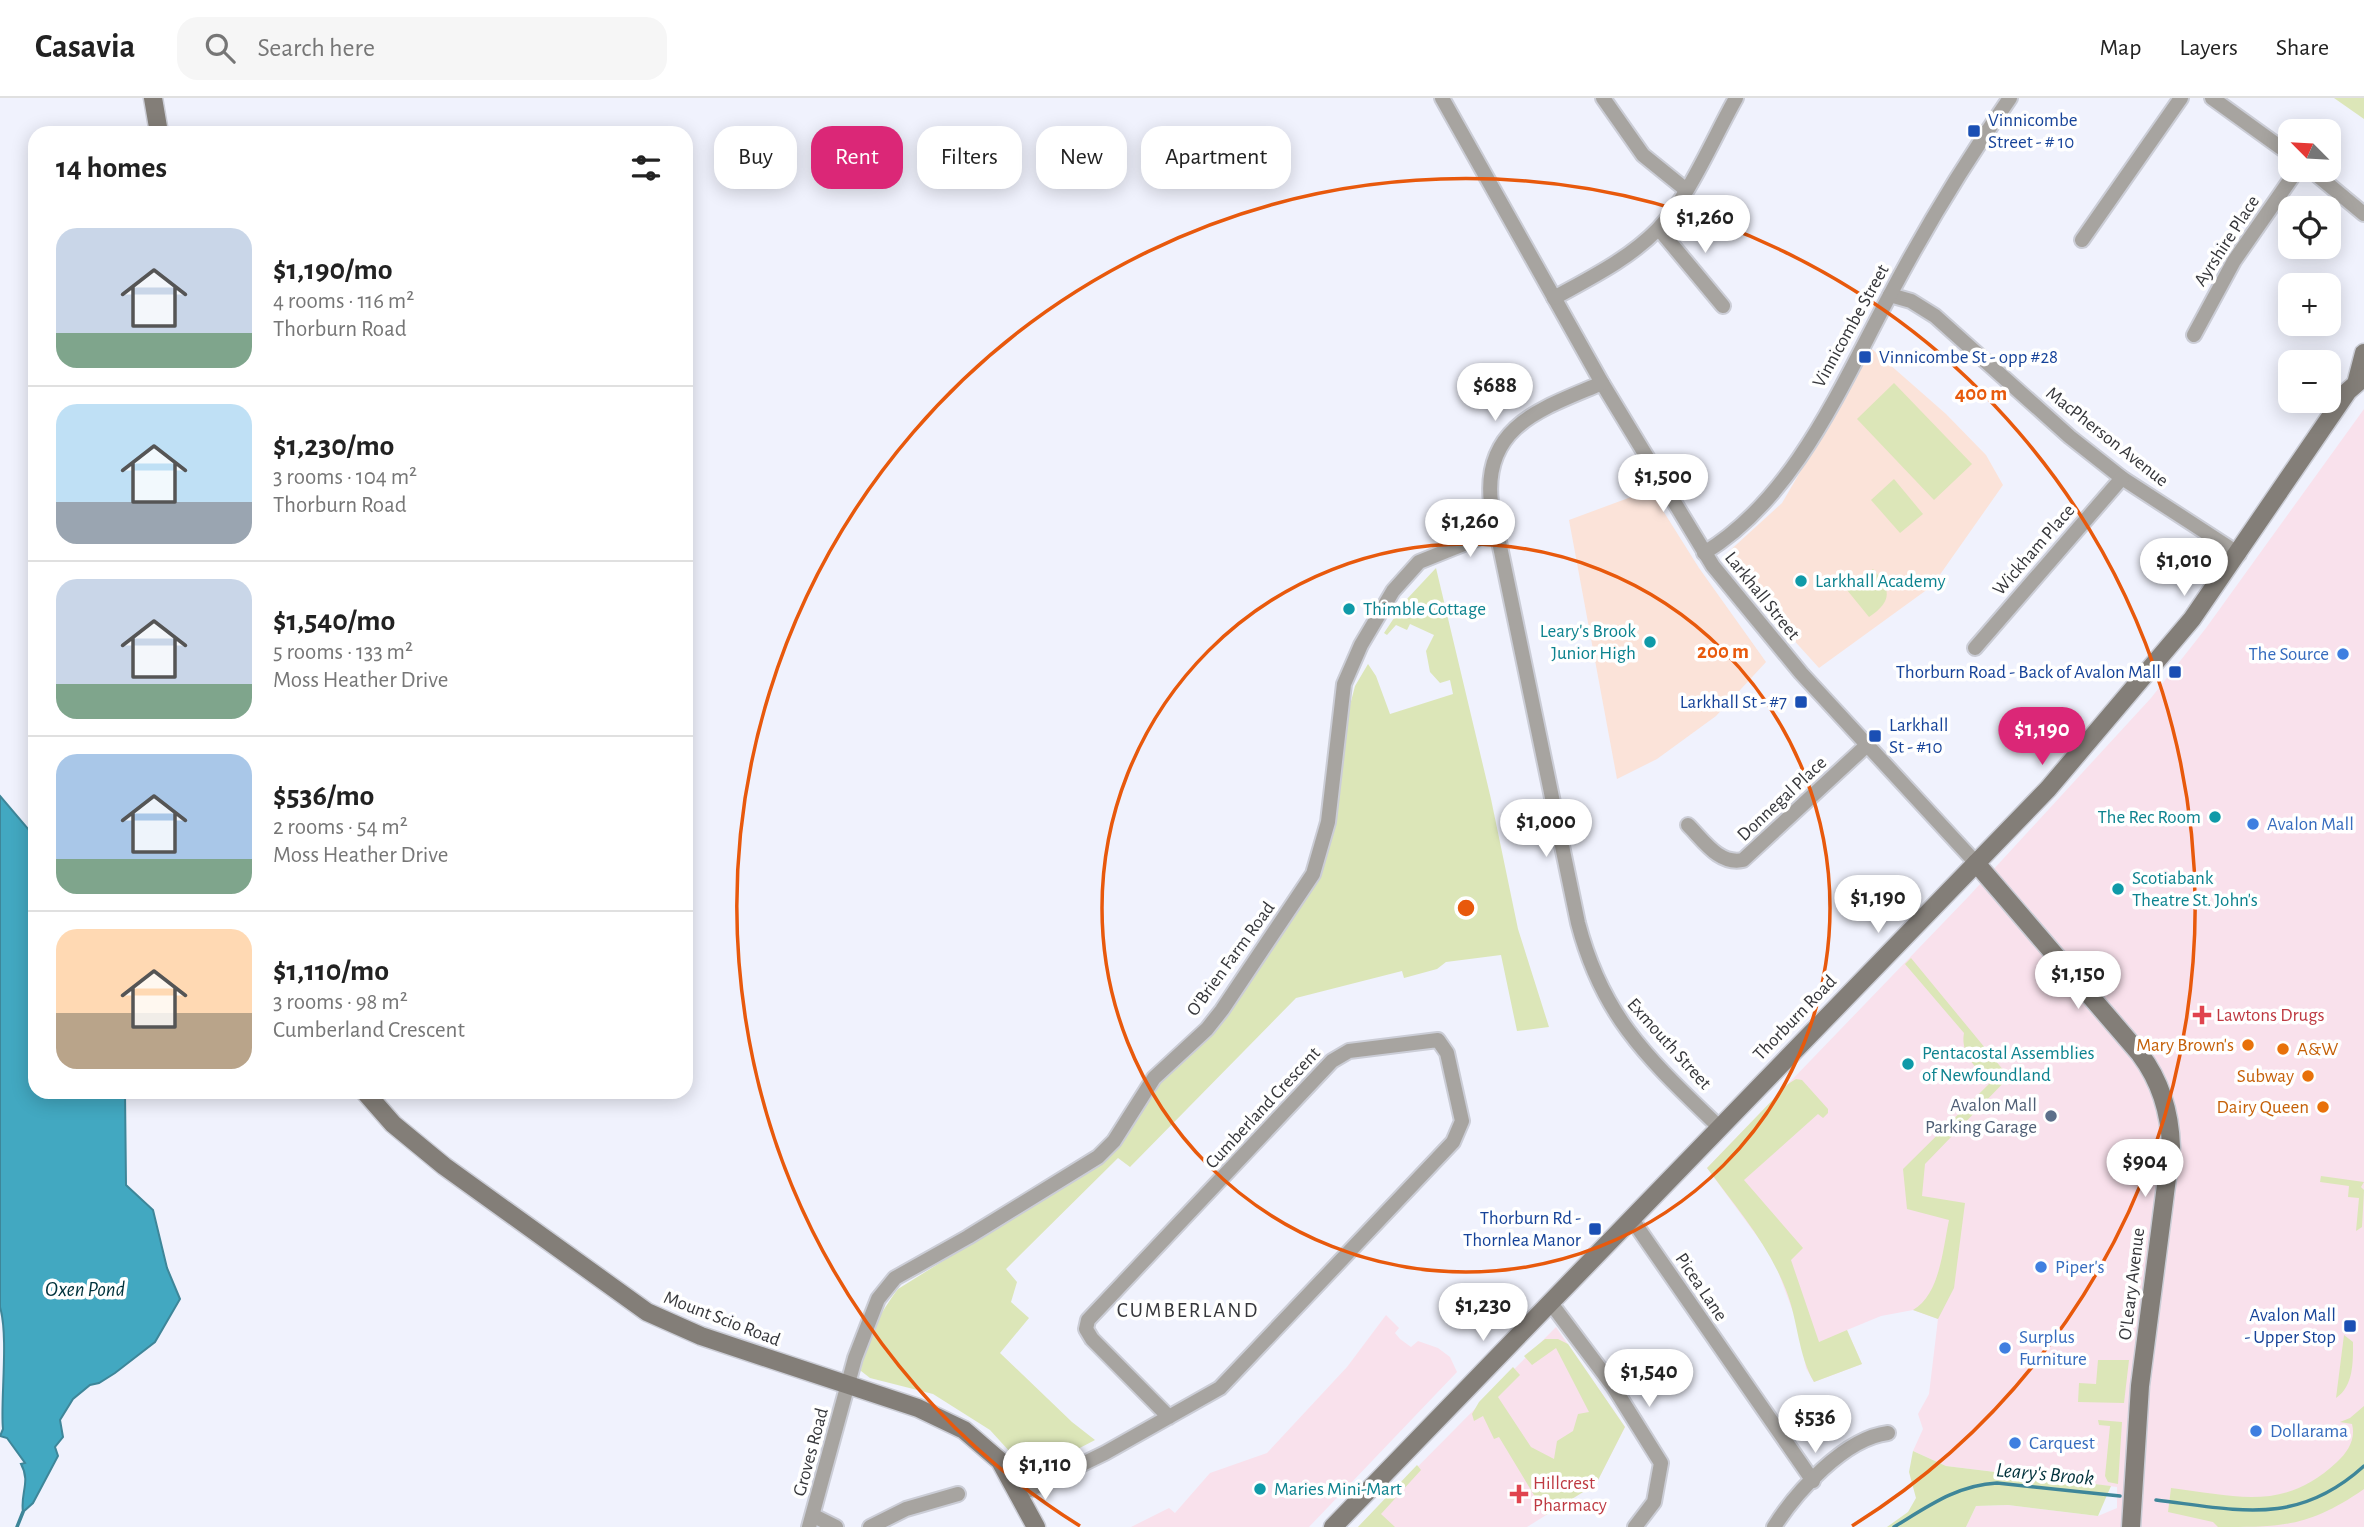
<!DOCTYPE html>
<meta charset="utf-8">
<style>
:root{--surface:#fff;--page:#f6f6f6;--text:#222;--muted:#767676;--line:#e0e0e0;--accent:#db2777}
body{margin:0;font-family:"Alegreya Sans",sans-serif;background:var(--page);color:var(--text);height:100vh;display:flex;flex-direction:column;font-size:26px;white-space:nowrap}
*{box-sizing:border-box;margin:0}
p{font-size:23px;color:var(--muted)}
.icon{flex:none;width:38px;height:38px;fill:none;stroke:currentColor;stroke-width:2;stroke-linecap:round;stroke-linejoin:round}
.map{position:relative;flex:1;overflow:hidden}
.side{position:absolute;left:28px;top:28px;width:665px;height:973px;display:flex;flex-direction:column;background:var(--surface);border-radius:21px;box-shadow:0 4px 18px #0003}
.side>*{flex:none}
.hud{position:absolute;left:714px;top:28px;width:665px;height:63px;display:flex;gap:14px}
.needle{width:46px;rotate:294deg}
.controls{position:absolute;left:2278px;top:21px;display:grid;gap:14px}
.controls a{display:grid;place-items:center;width:63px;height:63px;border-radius:14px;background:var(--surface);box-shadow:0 4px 18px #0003;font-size:35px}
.price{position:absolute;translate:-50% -60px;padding:0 16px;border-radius:24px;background:#fff;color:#222;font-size:23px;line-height:46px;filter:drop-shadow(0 2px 4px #0008)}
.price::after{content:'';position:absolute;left:50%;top:42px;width:21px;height:16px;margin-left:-10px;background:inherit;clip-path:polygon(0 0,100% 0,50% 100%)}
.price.current{background:var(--accent);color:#fff}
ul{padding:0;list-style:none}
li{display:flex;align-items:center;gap:21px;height:175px;padding:0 28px}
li+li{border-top:2px solid var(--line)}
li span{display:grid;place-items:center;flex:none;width:196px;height:140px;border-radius:21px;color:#555}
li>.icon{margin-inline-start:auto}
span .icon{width:84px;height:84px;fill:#fffc;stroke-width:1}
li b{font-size:30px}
h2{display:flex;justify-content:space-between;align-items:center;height:84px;padding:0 28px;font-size:30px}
.chip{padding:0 24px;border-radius:21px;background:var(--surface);box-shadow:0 4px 18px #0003;font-size:24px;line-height:63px}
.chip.current{background:var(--accent);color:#fff}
header{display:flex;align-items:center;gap:42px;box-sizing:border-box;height:98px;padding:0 35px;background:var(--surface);border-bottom:2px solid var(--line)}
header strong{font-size:33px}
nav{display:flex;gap:38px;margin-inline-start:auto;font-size:24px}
.search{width:490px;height:63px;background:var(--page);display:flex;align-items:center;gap:18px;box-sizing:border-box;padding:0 24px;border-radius:21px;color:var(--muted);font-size:26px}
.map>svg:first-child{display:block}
</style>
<header>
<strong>Casavia</strong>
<div class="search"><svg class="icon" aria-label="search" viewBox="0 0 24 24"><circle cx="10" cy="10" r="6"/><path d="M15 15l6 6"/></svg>Search here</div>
<nav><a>Map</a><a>Layers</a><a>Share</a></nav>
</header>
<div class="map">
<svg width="2364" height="1429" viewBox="0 0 2364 1429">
<rect width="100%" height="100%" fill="#f0f2fd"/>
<g fill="#f9e1ec">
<path d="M2364,311V1429H1966L1976,1408L2008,1407L2098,1418L2117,1410V1389L1946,1368L1913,1353L1923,1331L1918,1316L1929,1296L1938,1221L1913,1212L1881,1218L1847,1232L1862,1266L1814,1284L1806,1270L1799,1230L1773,1160L1707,1070L1969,798L2151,600L2206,530Z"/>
<path d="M1386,1217L1399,1230L1395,1235L1400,1241L1411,1249L1418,1243L1438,1250L1450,1259L1457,1274L1309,1429H1131L1169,1410L1175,1415L1210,1375L1267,1355L1347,1269Z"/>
<path d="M1556,1229L1625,1329L1596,1386L1527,1429H1358Z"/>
</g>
<g fill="#fbe3d9">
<path d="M1872,251L1946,316L1986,357L2003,387L1932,488L1819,570L1770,516L1726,456L1782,405Z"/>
<path d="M1650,392L1699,470L1766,564L1716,618L1657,661L1617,681L1569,422Z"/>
</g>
<g fill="#dce6b8">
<path d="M2334,0H2364V21Z"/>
<path d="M1894,285L1972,366L1934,402L1857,321Z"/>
<path d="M1894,381L1923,416L1900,435L1871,402Z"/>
<path d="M1436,470L1491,701L1518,831L1549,929L1517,933L1501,857L1446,864L1437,871L1404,880L1402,873L1296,900L1130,1069L1118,1060L1006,1171L1017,1184L1011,1204L1029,1220L1000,1255L1072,1324L1095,1342L1030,1376L990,1332L933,1296L870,1280L861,1273C863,1246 881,1213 898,1191L1108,1060L1125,1041L1161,982L1201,943L1215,933L1234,900L1320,774L1334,734L1349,611L1355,588L1368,566L1376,578L1390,616L1453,596L1450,582L1440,585L1430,574L1426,553L1434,537L1410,526L1407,532L1396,527L1387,537L1384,535L1406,502Z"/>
<path d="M1873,471C1891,491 1893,503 1869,519L1847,492Z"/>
<path d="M1911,860L2009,979L1925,1066L1922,1098L1965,1105L1954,1190L1938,1221L1913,1212C1940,1197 1943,1150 1949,1122L1907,1111L1903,1071L1990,985C1976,970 1960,955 1964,935L1905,866Z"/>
<path d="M1796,981L1802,982L1828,1011V1015L1823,1020L1818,1016L1744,1082L1803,1150L1791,1162L1819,1244L1847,1232L1862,1266L1814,1284C1798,1257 1798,1222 1786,1192C1768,1146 1736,1109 1707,1070L1788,986Z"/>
<path d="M2321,1078L2364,1084L2361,1089L2364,1092L2362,1129L2356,1133L2359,1100L2348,1099L2349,1088L2320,1084Z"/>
<path d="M2344,1237L2353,1244C2353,1263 2354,1288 2336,1300Z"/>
<path d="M1545,1241H1558L1568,1246L1625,1329L1596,1386L1546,1417L1499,1339L1494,1341L1483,1318L1474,1323L1472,1316L1479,1304L1513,1269L1520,1277L1498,1299L1531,1349L1554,1361L1557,1343L1573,1333L1578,1316L1589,1314L1556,1250L1532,1267L1524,1258Z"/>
<path d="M2098,1262H2129L2124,1305L2078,1304L2079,1285L2096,1286Z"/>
<path d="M2364,1308V1391C2309,1429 2283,1429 2218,1429L2213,1424L2168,1414L2171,1390C2237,1398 2284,1414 2337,1364C2348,1354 2356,1341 2352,1326L2340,1324L2350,1320Z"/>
<path d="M2098,1322L2122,1324L2118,1386L2108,1384L2105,1378L2110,1328L2099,1327Z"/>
<path d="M1913,1353L1946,1368L2111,1388L2098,1418L2008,1407L1976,1408L1966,1429H1887L1908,1414L1916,1400L1909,1374Z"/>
<path d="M1417,1367L1421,1372L1381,1416L1395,1429H1358Z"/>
</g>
<path fill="#42a8c1" stroke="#3e8699" stroke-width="2" d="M0,698L35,739V994H125L126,1087L153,1112L167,1170L180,1201L155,1244L115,1275L99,1285L90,1287L73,1301L60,1322L63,1339L55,1349L58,1358L33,1405L23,1414C20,1395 31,1384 21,1366L25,1365L7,1340L0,1338L3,1331C0,1306 9,1239 0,1209Z"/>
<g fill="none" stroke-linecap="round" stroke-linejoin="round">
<g stroke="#3e8699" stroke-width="3.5">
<path d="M2156,1402C2239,1412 2297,1429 2364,1368"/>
<path d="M17,1429L23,1414"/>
<path d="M1894,1429C1927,1409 1957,1387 1997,1385L2120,1398"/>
</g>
<defs>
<g id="street">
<path d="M1442,0L1602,285L1713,468L1801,575L1976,765"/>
<path d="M1603,0L1643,57L1685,91"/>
<path d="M2212,0L2291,57"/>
<path d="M2311,72L2364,116"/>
<path d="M1659,131L1723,208"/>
<path d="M2082,142L2181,0"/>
<path d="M1890,197L1911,203L1935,218L2070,339L2122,380L2239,456"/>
<path d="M1554,200C1590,180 1629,161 1658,131C1688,101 1714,39 1736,0"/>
<path d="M2194,237L2234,163L2297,72"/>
<path d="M1602,285C1544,310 1482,327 1491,405L1578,825C1603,921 1650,962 1719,1029"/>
<path d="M1704,455C1795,400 1842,286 1891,195C1927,127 1966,63 2010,0"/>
<path d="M1975,550L2122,380"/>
<path d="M1688,727C1704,743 1719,767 1743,762L1866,648"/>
<path d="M1631,1120L1813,1383"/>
<path d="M1550,1204L1613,1288L1661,1365L1654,1404L1635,1429"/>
<path d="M1019,1397L1105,1355L1220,1290L1453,1044L1462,1023L1447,955L1438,942L1349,953L1332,963L1088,1222L1086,1231L1092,1241L1169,1319"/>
<path d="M814,1418L836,1429"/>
<path d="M809,1429L855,1260L878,1201L895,1180L968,1139L1098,1059L1114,1043L1154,980L1207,931L1222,912L1313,776L1328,724L1344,586L1361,547L1393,493L1419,464L1496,433"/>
<path d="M870,1429L906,1411L958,1396"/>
<path d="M1774,1429C1796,1394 1845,1340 1888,1335"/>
</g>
<g id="secondary">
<path d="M153,0L159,35"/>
<path d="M2357,282L2364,255"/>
<path d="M1976,765L2140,956C2161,984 2170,1014 2171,1049L2140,1288L2131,1429"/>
<path d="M365,994L393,1026L444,1068L647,1214L701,1238L918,1310L964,1332L1000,1363L1036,1429"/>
<path d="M1333,1429L2048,691L2192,521L2348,293L2364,279"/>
</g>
</defs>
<use href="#street" stroke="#cbcdd6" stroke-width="18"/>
<use href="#secondary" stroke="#cbcdd6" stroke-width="21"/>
<use href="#street" stroke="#a7a4a0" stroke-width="14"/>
<use href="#secondary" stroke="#837e78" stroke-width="18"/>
</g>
<g fill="none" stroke="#e8590c" stroke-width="3.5">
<circle cx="1466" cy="810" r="364"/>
<path d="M1080 1428A729 729 0 1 1 1852 1428"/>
</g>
<g fill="#1a4fb4" stroke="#fff" stroke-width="2.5">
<rect x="1967" y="26" width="14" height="14" rx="3.5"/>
<rect x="1858" y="252" width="14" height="14" rx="3.5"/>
<rect x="2168" y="567" width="14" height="14" rx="3.5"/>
<rect x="1794" y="597" width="14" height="14" rx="3.5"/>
<rect x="1868" y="631" width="14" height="14" rx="3.5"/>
<rect x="1588" y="1124" width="14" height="14" rx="3.5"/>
<rect x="2343" y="1221" width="14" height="14" rx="3.5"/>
</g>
<g fill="#0f9aa8" stroke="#fff" stroke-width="2.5">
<circle cx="1801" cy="483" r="7"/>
<circle cx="1349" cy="511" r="7"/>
<circle cx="1650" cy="544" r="7"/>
<circle cx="2215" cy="719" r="7"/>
<circle cx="2118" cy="791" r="7"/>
<circle cx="1908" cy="966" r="7"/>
<circle cx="1260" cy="1391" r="7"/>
</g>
<g fill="#3f7fe0" stroke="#fff" stroke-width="2.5">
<circle cx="2343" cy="556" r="7"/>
<circle cx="2253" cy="726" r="7"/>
<circle cx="2041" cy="1169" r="7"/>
<circle cx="2005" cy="1250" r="7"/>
<circle cx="2256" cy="1333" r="7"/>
<circle cx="2015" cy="1345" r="7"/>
</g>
<g fill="#e0444e" stroke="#fff" stroke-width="2.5">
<path d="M2198.5 906.5h7v7h7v7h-7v7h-7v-7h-7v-7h7z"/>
<path d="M1515.5 1385.5h7v7h7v7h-7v7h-7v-7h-7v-7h7z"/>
</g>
<g fill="#e8710a" stroke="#fff" stroke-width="2.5">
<circle cx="2248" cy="947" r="7"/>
<circle cx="2283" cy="951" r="7"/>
<circle cx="2308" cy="978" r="7"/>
<circle cx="2323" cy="1009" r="7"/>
</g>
<circle fill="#5c6f8a" stroke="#fff" stroke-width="2.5" cx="2051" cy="1018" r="7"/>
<g text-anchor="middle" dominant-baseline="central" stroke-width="7" stroke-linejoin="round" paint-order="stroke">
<g font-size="19" fill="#164399" stroke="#fff" text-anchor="end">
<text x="1988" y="22" text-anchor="start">Vinnicombe<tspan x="1988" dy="22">Street - # 10</tspan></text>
<text x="1879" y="259" text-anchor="start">Vinnicombe St - opp #28</text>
<text x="2161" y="574">Thorburn Road - Back of Avalon Mall</text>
<text x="1787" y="604">Larkhall St - #7</text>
<text x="1889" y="627" text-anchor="start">Larkhall<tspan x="1889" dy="22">St - #10</tspan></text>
<text x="1581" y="1120">Thorburn Rd -<tspan x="1581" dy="22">Thornlea Manor</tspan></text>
<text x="2336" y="1217">Avalon Mall<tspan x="2336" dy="22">- Upper Stop</tspan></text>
</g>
<g font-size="19" fill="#36373b" stroke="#fff">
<text transform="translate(2227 143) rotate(-57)">Ayrshire Place</text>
<text transform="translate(1851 228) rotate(-61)">Vinnicombe Street</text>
<text transform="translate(2107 339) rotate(38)">MacPherson Avenue</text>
<text transform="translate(2034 452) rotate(-49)">Wickham Place</text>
<text transform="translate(1762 498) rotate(51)">Larkhall Street</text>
<text transform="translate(1782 701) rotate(-43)">Donnegal Place</text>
<text transform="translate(1231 861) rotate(-54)">O'Brien Farm Road</text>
<text transform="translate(1795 920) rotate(-46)">Thorburn Road</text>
<text transform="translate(1669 946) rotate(48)">Exmouth Street</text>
<text transform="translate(1263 1010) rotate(-47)">Cumberland Crescent</text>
<text transform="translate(2132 1186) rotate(-83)">O'Leary Avenue</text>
<text transform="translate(1701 1189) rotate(56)">Picea Lane</text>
<text transform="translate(722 1221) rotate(21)">Mount Scio Road</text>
<text transform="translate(811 1354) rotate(-75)">Groves Road</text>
</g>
<g font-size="19" fill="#0d838f" stroke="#fff" text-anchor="start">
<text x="1815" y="483">Larkhall Academy</text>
<text x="1363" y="511">Thimble Cottage</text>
<text x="1636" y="533" text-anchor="end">Leary's Brook<tspan x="1636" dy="22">Junior High</tspan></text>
<text x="2201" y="719" text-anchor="end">The Rec Room</text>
<text x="2132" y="780">Scotiabank<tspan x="2132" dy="22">Theatre St. John's</tspan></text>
<text x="1922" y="955">Pentacostal Assemblies<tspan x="1922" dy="22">of Newfoundland</tspan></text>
<text x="1274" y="1391">Maries Mini-Mart</text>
</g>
<g font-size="19" fill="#366cbe" stroke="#fff" text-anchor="start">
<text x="2329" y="556" text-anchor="end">The Source</text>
<text x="2267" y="726">Avalon Mall</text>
<text x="2055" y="1169">Piper's</text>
<text x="2019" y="1239">Surplus<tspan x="2019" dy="22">Furniture</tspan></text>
<text x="2270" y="1333">Dollarama</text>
<text x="2029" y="1345">Carquest</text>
</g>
<g font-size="19" fill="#be3a42" stroke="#fff" text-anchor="start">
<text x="2216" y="917">Lawtons Drugs</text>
<text x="1533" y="1385">Hillcrest<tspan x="1533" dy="22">Pharmacy</tspan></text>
</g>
<g font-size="19" fill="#c56008" stroke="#fff" text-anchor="end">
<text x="2234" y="947">Mary Brown's</text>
<text x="2297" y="951" text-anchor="start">A&amp;W</text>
<text x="2294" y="978">Subway</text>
<text x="2309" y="1009">Dairy Queen</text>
</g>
<g font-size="19" fill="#4e5e75" stroke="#fff" text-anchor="end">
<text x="2037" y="1007">Avalon Mall<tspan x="2037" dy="22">Parking Garage</tspan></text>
</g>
<g font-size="21" font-style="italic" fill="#00323c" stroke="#fff">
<text x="85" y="1191">Oxen Pond</text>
<text transform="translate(2045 1376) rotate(5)">Leary's Brook</text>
</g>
<g font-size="21" letter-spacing="2" fill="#36373b" stroke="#fff">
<text x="1188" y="1212">CUMBERLAND</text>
</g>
</g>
<circle cx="1466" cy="810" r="10" fill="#e8590c" stroke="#fff" stroke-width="3.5"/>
<g font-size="21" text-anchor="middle" font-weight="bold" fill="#e8590c" stroke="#fff" stroke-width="7" stroke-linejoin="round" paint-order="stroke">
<text x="1981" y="302">400 m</text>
<text x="1723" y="560">200 m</text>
</g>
</svg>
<div class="controls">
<a><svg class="needle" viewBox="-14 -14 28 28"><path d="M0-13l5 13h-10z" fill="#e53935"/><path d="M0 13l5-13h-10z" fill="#767676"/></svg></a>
<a><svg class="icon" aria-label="locate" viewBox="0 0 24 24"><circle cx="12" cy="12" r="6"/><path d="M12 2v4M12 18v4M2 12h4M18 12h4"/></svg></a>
<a>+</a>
<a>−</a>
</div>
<b class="price" style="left:1705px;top:157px">$1,260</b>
<b class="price" style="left:1495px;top:325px">$688</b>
<b class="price" style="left:1663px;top:416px">$1,500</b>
<b class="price" style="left:1470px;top:461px">$1,260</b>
<b class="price" style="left:2184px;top:500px">$1,010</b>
<b class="price current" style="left:2042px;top:669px">$1,190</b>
<b class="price" style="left:1546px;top:761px">$1,000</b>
<b class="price" style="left:1878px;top:837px">$1,190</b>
<b class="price" style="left:2078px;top:913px">$1,150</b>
<b class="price" style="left:2145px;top:1101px">$904</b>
<b class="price" style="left:1483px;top:1245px">$1,230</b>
<b class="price" style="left:1649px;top:1311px">$1,540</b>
<b class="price" style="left:1815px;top:1357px">$536</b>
<b class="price" style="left:1045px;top:1404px">$1,110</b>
<div class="hud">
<a class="chip">Buy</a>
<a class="chip current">Rent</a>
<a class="chip">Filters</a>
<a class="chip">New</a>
<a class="chip">Apartment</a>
</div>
<section class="side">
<h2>14 homes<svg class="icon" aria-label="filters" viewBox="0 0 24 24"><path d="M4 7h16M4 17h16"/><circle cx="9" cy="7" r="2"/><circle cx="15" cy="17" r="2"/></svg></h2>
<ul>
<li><span style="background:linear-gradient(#c9d6e8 75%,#7fa58c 0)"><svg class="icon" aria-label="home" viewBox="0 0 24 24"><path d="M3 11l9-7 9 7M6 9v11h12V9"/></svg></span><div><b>$1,190/mo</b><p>4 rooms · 116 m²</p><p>Thorburn Road</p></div></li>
<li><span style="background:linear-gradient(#bfe0f5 70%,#9aa5b1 0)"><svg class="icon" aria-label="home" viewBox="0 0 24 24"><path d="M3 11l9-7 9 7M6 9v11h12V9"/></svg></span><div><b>$1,230/mo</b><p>3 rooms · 104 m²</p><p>Thorburn Road</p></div></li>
<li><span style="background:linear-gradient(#c9d6e8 75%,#7fa58c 0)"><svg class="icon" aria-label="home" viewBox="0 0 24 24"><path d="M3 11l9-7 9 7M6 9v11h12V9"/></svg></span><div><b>$1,540/mo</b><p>5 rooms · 133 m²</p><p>Moss Heather Drive</p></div></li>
<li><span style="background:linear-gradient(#a9c7e8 75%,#7fa58c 0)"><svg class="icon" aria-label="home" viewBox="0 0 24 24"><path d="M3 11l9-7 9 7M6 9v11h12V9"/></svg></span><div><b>$536/mo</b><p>2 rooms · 54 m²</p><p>Moss Heather Drive</p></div></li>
<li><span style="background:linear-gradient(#ffd9b3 60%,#b9a48a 0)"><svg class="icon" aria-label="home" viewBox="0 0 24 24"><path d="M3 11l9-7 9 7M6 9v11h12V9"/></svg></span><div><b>$1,110/mo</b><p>3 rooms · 98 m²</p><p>Cumberland Crescent</p></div></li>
</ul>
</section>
</div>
